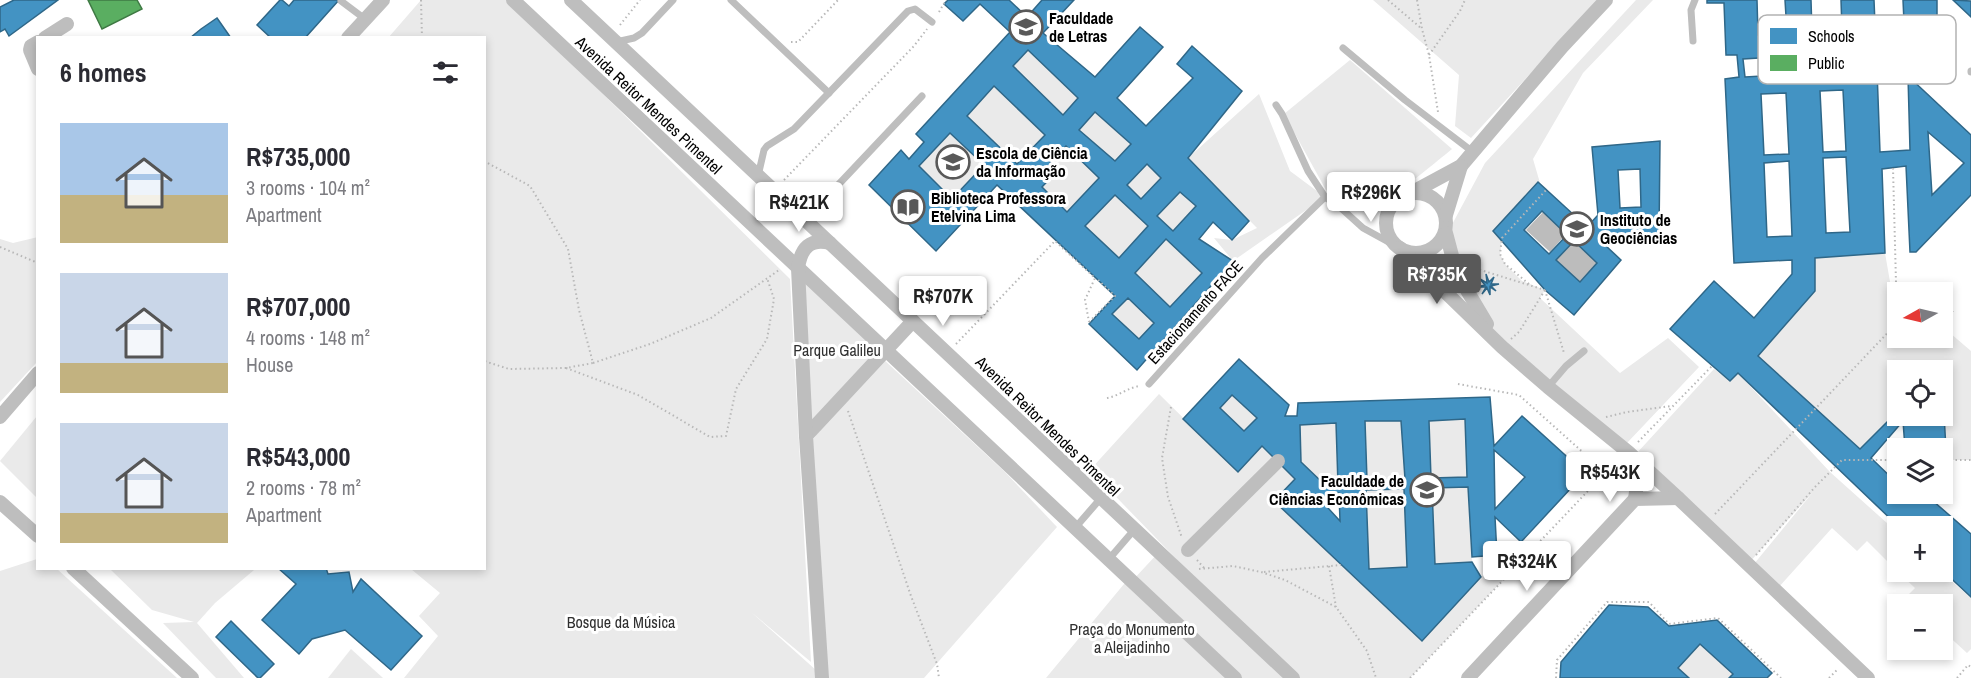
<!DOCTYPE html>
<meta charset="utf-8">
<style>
:root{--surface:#fff;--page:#f7f7f7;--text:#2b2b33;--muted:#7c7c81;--accent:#595959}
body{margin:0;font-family:"Archivo Narrow",sans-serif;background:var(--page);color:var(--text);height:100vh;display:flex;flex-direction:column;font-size:22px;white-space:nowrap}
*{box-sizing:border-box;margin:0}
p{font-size:20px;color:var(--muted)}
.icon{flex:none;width:33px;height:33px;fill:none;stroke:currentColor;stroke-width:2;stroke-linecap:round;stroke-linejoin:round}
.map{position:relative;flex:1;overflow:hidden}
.drawer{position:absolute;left:36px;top:36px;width:450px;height:534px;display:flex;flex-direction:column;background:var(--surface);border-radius:0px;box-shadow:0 3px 9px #0003}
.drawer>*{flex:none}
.needle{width:39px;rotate:262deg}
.tools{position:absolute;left:1887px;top:282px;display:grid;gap:12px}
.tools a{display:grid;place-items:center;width:66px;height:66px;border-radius:0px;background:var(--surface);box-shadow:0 3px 9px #0003;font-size:30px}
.price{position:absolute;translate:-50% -51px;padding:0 14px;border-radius:6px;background:#fff;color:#222;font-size:20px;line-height:39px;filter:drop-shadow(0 2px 3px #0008)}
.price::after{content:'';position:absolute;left:50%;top:36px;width:18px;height:14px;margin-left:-9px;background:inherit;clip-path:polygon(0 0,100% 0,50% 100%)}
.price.active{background:var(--accent);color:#fff}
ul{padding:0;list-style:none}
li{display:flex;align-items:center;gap:18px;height:150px;padding:0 24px}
li span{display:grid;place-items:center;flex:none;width:168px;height:120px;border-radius:0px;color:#555}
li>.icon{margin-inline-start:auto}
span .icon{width:72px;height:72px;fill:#fffc;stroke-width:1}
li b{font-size:26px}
h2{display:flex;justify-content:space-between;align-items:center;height:72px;padding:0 24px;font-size:26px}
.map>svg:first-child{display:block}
</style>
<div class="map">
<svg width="1971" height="678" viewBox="0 0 1971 678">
<rect width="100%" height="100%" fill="#fff"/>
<g fill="#eaeaea">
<path d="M421,0H508L790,279L811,662L751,612L817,671L815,678H404L438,636L419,616L440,593L411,569L484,568V38H388Z"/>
<path d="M1373,0H1598L1471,138L1455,126L1459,75Z"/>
<path d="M1636,0H1653L1583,73L1533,159L1540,183L1547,189L1502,238L1500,254L1505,264L1522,281L1545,290L1540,298L1620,373L1668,338L1699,367L1627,443L1495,339L1459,267L1448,232L1485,163Z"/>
<path d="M1028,50L1078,98L1063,115L1013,66Z"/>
<path d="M1350,60L1452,149C1441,158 1394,197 1385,199C1365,203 1344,197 1326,190L1284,114Z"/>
<path d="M994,86L1045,135L1017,164L967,116Z"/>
<path d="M1259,94L1290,171L1325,197L1233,261L1214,238L1232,240L1257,228L1188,158Z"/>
<path d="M1095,112L1131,144L1115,161L1079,130Z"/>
<path d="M950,133L984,165L952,199L919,166Z"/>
<path d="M1066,146L1099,178L1067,212L1042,187L1058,170L1050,162Z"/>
<path d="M1147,164L1161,178L1141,199L1127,185Z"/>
<path d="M1180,192L1196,206L1173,231L1157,216Z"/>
<path d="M1115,195L1148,226L1119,258L1085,226Z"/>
<path d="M38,237L37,362L0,402V239L13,243Z"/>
<path d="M1166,239L1202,273L1170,307L1135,273Z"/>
<path d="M1885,253L1897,322L1898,338H1942L1943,327L1971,351V460H1946L1942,367L1898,370L1897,411L1860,449L1758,356L1815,291V258Z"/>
<path d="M798,268L886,350L806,436Z"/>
<path d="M1128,298L1154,323L1139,339L1112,314Z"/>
<path d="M882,358L1005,472L1057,527L924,678H827L810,443L846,398Z"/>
<path d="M1714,369L1730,381L1738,373L1830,472L1897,532V571L1867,541L1857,551L1832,528L1778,588L1754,564L1813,492L1748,564L1636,454Z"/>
<path d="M1159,394L1238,472L1262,446L1295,479L1274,502L1421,641L1487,571L1506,577L1410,678H1046L1129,578L1132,581L1159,552L1187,570L1090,470Z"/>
<path d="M1232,395L1257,418L1244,431L1220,408Z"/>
<path d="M37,416V498L0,461Z"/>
<path d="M1465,419L1467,477L1431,478L1429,421Z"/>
<path d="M1365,421H1401L1405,479L1367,480Z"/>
<path d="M1336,423L1338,485H1325L1301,462L1300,425Z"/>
<path d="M1468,487L1472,562L1435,564L1432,488Z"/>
<path d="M1404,489L1407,567L1369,569L1366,490Z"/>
<path d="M37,559L38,568L57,569L177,678H0V571Z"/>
<path d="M110,569H252L254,570L215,603L197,623L244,678H216L163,623L194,622L152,610Z"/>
<path d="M1898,572H1941L1971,598V649L1967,653L1943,631L1942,604H1913L1905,598L1915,588Z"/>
<path d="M1700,644L1733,674L1729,678H1689L1678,668Z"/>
<path d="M351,649L383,678H328Z"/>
</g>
<g fill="#bcbcbc">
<path d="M1544,211L1567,233L1550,252L1526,230Z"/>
<path d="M1574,241L1597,263L1580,282L1556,260Z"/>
</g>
<g fill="#4393c3" stroke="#2f6788" stroke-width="1.5" fill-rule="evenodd">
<path d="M14,0H58L9,36L5,29L0,32V7Z"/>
<path d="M280,0H282L289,6L294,0H339L305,38H271L257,25Z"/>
<path d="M948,0H1009L1027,17L1042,0H1074L1043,33L1095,77L1140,27L1163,47L1117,98L1146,126L1193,78L1177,64L1192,46L1242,91L1188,158L1249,221L1232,240L1213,222L1199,239L1233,261L1137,370L1089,324L1115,296L997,185L936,251L869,185L901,150L909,159L924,142L916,134L1010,32L980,4L963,21L944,4ZM1028,50L1078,98L1063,115L1013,66ZM994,86L1045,135L1017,164L967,116ZM1095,112L1131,144L1115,161L1079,130ZM950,133L984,165L952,199L919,166ZM1066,146L1099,178L1067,212L1042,187L1058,170L1050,162ZM1147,164L1161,178L1141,199L1127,185ZM1180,192L1196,206L1173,231L1157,216ZM1115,195L1148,226L1119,258L1085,226ZM1166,239L1202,273L1170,307L1135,273ZM1128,298L1154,323L1139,339L1112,314Z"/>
<path d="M1707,0H1757L1758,35L1787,33L1785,0H1811L1812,32L1842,30L1841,0H1874L1876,49L1864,51L1865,70H1877L1880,152L1910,150L1908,76L1971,135V195L1916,252H1910L1906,166L1882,169L1885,253L1815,258V291L1758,356L1860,449L1898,411V416H1942V379L1947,467H1942V448H1905L1903,421L1871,458L1898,484V494H1925L1971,534V597L1942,570V526H1898L1738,373L1730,381L1670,329L1714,281L1754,318L1792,274V260L1734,263L1725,79L1739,77L1737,55H1726L1724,3H1707ZM1857,53L1859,71L1803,73L1802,56ZM1794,56L1795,74L1745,77L1743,59ZM1843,90L1846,151L1823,152L1820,91ZM1786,93L1789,154L1764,155L1761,94ZM1928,132L1964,163L1932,195ZM1846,157L1850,232L1826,233L1823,158ZM1789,161L1792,236L1767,237L1764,163Z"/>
<path d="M1903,0H1937V44H1905Z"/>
<path d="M1953,0L1971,1V17Z"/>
<path d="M217,18L231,38H190L201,29Z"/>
<path d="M1660,141L1659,236L1616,234L1605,245L1621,260L1574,315L1545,290L1493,231L1538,182L1587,227L1598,215L1592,147ZM1640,169L1641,207L1620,208L1618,170ZM1542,211L1567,235L1549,254L1524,230ZM1574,241L1597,263L1580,282L1556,260Z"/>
<path d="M1486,274L1489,282L1494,277L1491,284H1499L1491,286L1496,291L1490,287V295L1487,288L1482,294L1486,287H1477L1485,285L1480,279L1487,283Z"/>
<path d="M1239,359L1289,405L1285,416H1297L1298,403L1490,397L1494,446L1522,416L1585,473L1521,542L1495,517L1497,555L1472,557L1468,487L1432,488L1435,564L1472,562L1481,577L1422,641L1274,501L1295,479L1262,446L1238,472L1183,419ZM1232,395L1257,418L1244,431L1220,408ZM1465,419L1467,477L1431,478L1429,421ZM1365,421H1401L1405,479L1367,480ZM1336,423L1338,485H1325L1301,462L1300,425ZM1494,450L1525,477L1495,509ZM1404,489L1407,567L1369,569L1366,490ZM1326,493H1339L1340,521L1328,508Z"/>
<path d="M278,568H326L328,574L349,572L353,592L361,579L422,636L391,670L345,630L312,639L299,654L262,620L296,584Z"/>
<path d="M1609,605L1648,607L1669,626L1717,620L1772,673L1767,678H1729L1733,674L1700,644L1678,668L1689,678H1560L1561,662Z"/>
<path d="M231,621L274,664L260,678H258L216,637Z"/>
</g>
<path fill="#5aae61" stroke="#3f7a44" stroke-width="1.5" d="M88,0H137L142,9L102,29Z"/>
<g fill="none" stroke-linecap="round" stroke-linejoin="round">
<g stroke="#b8b8b8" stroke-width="2" stroke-dasharray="1.5 3" stroke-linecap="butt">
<path d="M421,0L422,38"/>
<path d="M1388,0L1422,29"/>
<path d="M1417,0L1422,29L1429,55L1438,112"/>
<path d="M939,12L946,0"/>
<path d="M620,25L640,0"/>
<path d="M791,42H798L838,0"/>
<path d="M1429,55L1460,11L1465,0"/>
<path d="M484,161L530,186L568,249L579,310L593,363L566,368L509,369L484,361"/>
<path d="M1893,168L1897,321"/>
<path d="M784,180L914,46L927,29"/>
<path d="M0,247L38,263"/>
<path d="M1471,267L1545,290"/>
<path d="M1529,284L1505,264L1500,254L1502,238L1547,189"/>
<path d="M1545,290L1564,353"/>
<path d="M1926,292L1929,290L1932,292"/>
<path d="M1942,302L1954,313"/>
<path d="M1089,322L1115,296L1096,278"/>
<path d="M1511,339L1519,332L1545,290"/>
<path d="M956,344L1055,241L1095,278L1085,300L1089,322"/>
<path d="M593,363L650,344L711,318L779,270"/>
<path d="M566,368L638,395L710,437L726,436L736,389L767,339L774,299L767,278"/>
<path d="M1458,384L1519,395L1605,472"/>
<path d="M1107,398C1119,396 1129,387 1140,386"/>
<path d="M1171,407L1162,458L1168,497L1182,538"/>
<path d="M848,411L911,596L937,664L939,678"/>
<path d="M1606,417L1627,412L1671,406"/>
<path d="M1638,442L1712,366"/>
<path d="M1942,460H1971"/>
<path d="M1715,514L1898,322"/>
<path d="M1756,555L1815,487L1842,460H1898"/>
<path d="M1197,560L1205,569"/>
<path d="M1329,566L1336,607"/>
<path d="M1199,569L1233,566L1261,572L1285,580L1336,607L1367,651L1376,678"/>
<path d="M1264,572L1341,565"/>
<path d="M1410,678L1605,473L1624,467"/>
<path d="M1556,678L1557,660L1607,602H1649L1669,624L1718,618L1781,678"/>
<path d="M1829,678L1838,669"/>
<path d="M1957,678L1968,665L1971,667"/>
</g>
<g stroke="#bebebe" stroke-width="7">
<path d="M731,0L829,93"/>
<path d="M341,1L365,19"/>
<path d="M1693,41L1691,10L1695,0"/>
<path d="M616,42L634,38L642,33L673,0"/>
<path d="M1343,48L1405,100L1473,152"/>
<path d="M1971,71V72"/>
<path d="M1276,105L1282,114L1308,171L1325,197L1342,209L1363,228L1394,245"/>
<path d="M758,176L764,150L767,146L794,129L908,11L915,9L932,22"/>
<path d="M805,220L922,96"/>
<path d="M1149,384L1262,258L1325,197C1352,208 1365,207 1394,202"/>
<path d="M1548,387L1566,366L1584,351"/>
<path d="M1075,528L1101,498"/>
<path d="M1109,559L1134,530"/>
</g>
<g stroke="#bebebe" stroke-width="14">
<path d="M513,0L1235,678"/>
<path d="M571,0L1293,678"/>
<path d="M45,38L67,24"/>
<path d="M348,38L383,0"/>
<path d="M38,42L31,46L30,50L38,69"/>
<circle cx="1416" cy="223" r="30"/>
<path d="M1411,193L1461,166L1562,47L1606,0"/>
<path d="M1446,215L1461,166"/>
<path d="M1446,233L1455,267L1465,287L1487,324"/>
<path d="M1400,248L1502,347L1548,387L1628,452L1678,498L1868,678"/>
<path d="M0,417L38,373"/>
<path d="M806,436L913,321"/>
<path d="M1635,499L1640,463"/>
<path d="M0,502L38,536"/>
<path d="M1188,550L1278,461"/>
<path d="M73,568L192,678"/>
<path d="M822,678L806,436L798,268C801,248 810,238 830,243"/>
<path d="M1468,678L1635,499L1678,498"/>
</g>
</g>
<defs>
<symbol id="university-ring" viewBox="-11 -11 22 22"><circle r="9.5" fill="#fff" stroke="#595959" stroke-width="1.5"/><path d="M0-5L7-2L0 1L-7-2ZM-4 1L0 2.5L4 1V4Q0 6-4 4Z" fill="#595959"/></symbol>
<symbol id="library-ring" viewBox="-11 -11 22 22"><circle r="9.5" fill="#fff" stroke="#595959" stroke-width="1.5"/><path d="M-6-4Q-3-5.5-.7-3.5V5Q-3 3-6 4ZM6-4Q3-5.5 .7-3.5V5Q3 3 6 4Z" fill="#595959"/></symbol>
</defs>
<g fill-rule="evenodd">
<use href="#university-ring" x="1007" y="8" width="38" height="38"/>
<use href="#university-ring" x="934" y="143" width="38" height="38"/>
<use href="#library-ring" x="889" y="188" width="38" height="38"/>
<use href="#university-ring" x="1558" y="210" width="38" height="38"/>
<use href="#university-ring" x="1408" y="471" width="38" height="38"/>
</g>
<g text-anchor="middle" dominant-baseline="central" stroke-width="6" stroke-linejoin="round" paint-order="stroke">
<g font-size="16" font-weight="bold" fill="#000" stroke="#fff" text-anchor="start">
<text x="1049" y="18">Faculdade<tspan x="1049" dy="18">de Letras</tspan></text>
<text x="976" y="153">Escola de Ciência<tspan x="976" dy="18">da Informação</tspan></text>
<text x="931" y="198">Biblioteca Professora<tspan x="931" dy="18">Etelvina Lima</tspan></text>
<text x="1600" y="220">Instituto de<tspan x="1600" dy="18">Geociências</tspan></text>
<text x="1404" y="481" text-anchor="end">Faculdade de<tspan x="1404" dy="18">Ciências Econômicas</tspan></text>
</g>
<g font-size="16" fill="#000" stroke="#fff">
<text transform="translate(649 105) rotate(43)">Avenida Reitor Mendes Pimentel</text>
<text transform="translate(1195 312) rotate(-48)">Estacionamento FACE</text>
<text transform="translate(1048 426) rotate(44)">Avenida Reitor Mendes Pimentel</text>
</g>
<g font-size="16" fill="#303030" stroke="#fff">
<text x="837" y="350">Parque Galileu</text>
<text x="621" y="622">Bosque da Música</text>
<text x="1132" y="629">Praça do Monumento<tspan x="1132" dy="18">a Aleijadinho</tspan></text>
</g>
</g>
<rect x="1758" y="15" width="198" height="69" rx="9" fill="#fff" stroke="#b2b2b2" stroke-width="1.5"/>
<rect x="1770" y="28" width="27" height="16" fill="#4393c3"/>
<rect x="1770" y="55" width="27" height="16" fill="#5aae61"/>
<g font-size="16" fill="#000">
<text x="1808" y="42">Schools</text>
<text x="1808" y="69">Public</text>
</g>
</svg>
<div class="tools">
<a><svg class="needle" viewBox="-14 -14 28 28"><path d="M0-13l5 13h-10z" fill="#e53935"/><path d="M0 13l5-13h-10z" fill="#7c7c81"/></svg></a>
<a><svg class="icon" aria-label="locate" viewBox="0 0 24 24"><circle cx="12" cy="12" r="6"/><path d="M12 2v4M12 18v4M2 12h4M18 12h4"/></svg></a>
<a><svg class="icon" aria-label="layers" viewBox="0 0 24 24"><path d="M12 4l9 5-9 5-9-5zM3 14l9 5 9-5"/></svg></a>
<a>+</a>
<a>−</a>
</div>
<b class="price" style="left:1371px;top:223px">R$296K</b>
<b class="price" style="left:799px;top:233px">R$421K</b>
<b class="price active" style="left:1437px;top:305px">R$735K</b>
<b class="price" style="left:943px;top:327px">R$707K</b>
<b class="price" style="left:1610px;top:503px">R$543K</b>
<b class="price" style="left:1527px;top:592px">R$324K</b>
<section class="drawer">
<h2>6 homes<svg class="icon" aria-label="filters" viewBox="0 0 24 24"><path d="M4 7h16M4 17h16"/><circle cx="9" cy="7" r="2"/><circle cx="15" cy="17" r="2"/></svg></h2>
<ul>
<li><span style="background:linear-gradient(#a9c7e8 60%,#c2b280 0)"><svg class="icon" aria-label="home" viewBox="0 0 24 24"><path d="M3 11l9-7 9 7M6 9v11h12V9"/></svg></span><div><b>R$735,000</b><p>3 rooms · 104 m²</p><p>Apartment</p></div></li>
<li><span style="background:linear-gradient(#c9d6e8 75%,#c2b280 0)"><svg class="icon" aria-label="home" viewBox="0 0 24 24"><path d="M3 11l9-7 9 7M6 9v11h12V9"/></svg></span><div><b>R$707,000</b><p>4 rooms · 148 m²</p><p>House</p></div></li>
<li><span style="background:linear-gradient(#c9d6e8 75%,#c2b280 0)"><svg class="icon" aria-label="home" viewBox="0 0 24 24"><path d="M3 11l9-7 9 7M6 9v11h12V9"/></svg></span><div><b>R$543,000</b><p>2 rooms · 78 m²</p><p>Apartment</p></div></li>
</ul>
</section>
</div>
